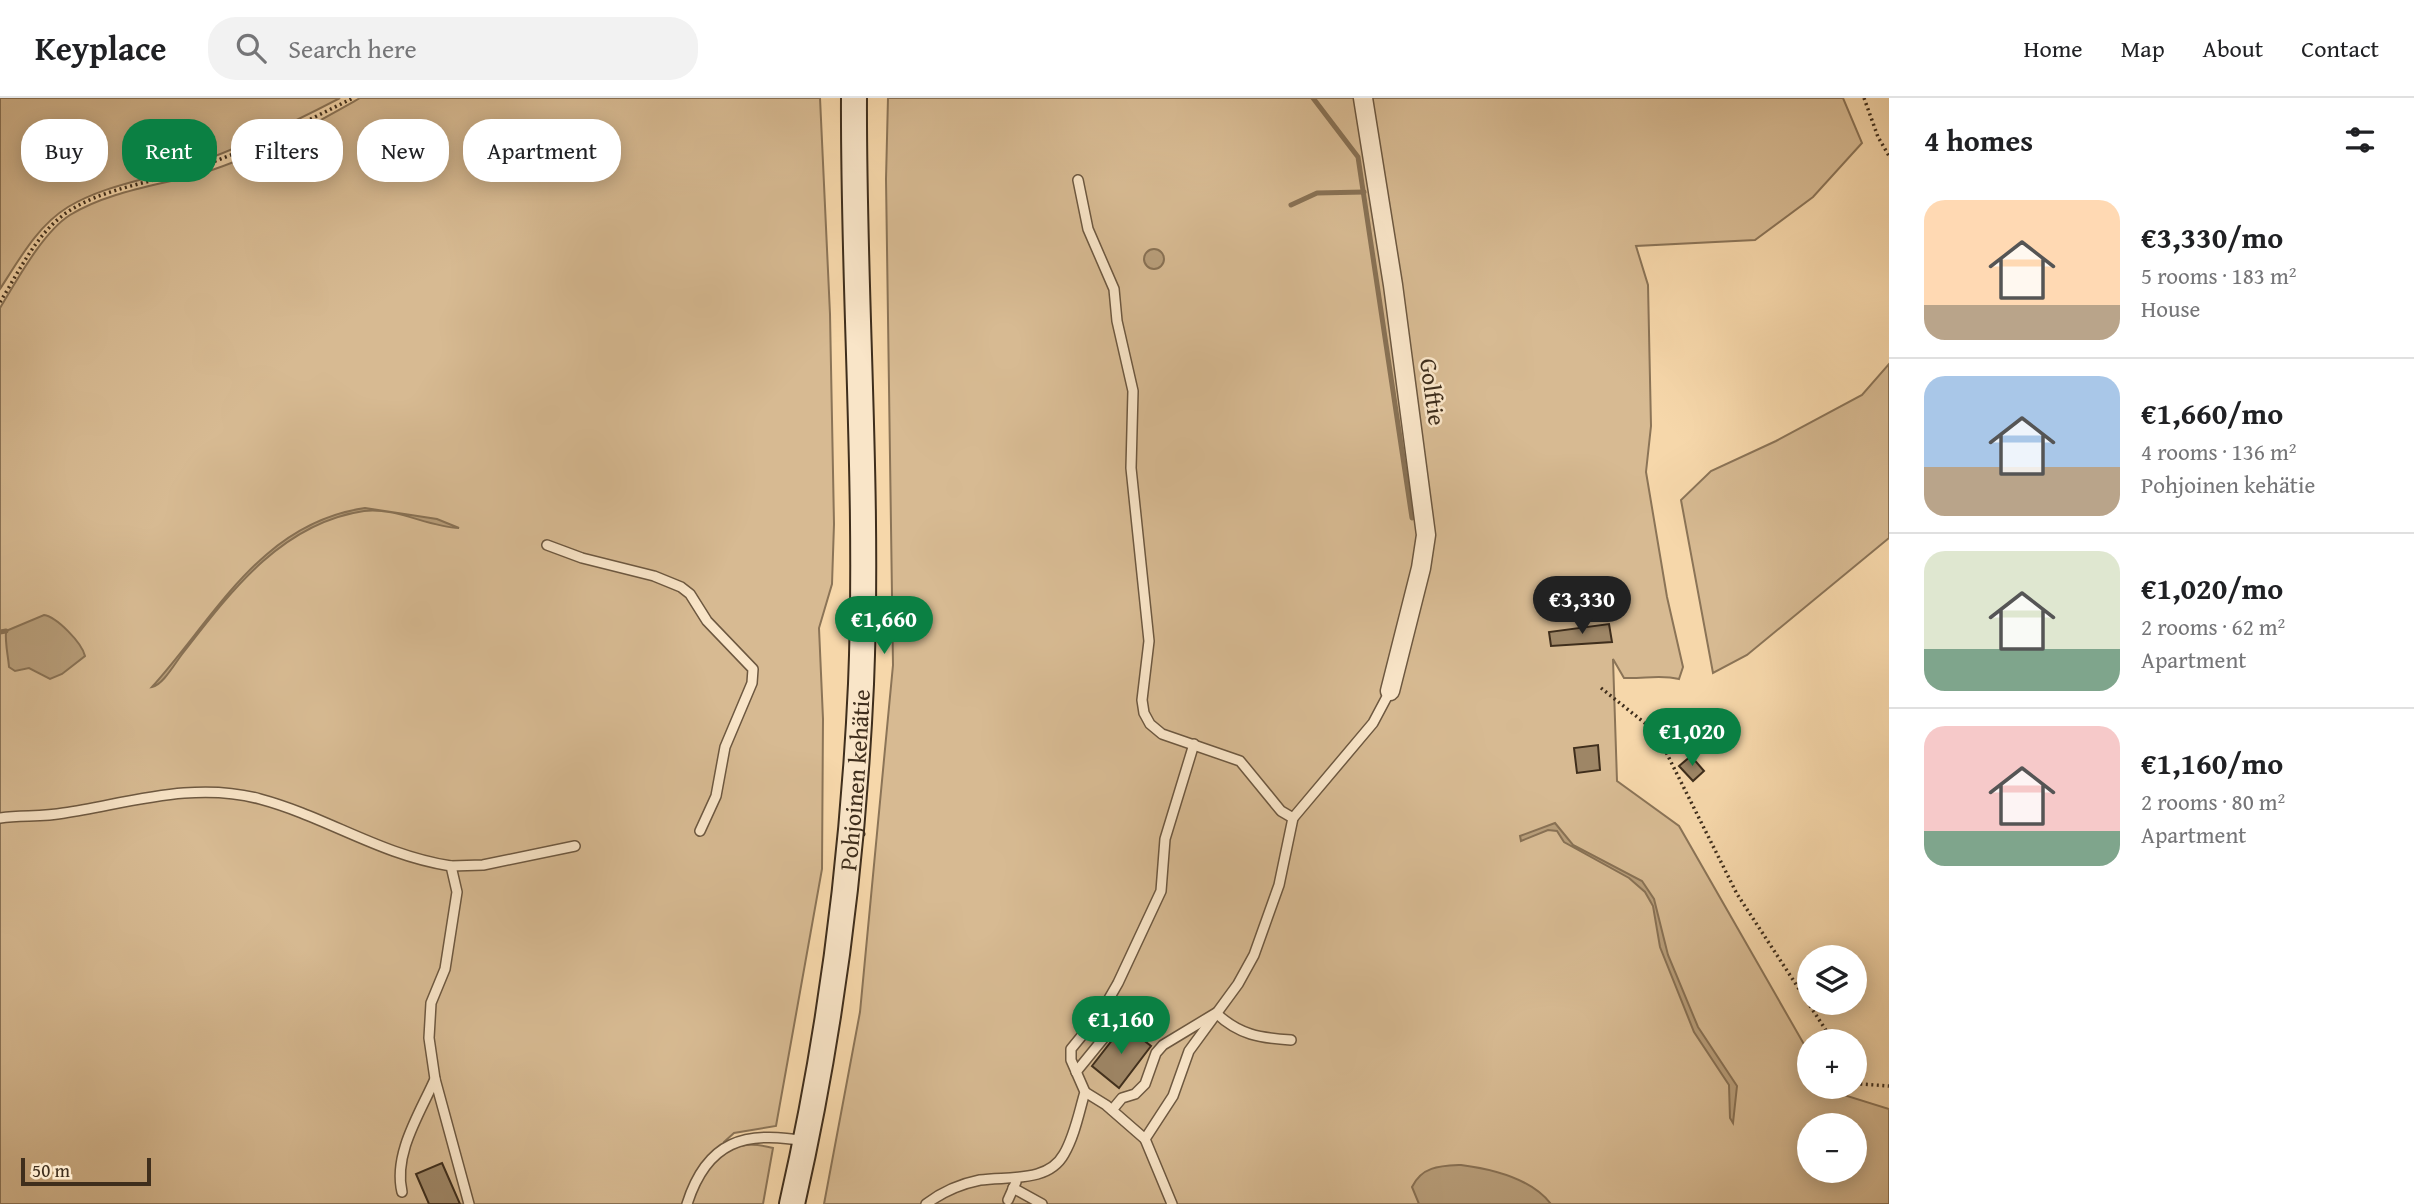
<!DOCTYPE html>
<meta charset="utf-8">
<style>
:root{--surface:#fff;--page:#f2f2f2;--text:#202124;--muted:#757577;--line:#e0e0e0;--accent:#0b8043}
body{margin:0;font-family:"Gentium Book Plus",serif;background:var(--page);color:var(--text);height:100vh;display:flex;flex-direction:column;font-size:26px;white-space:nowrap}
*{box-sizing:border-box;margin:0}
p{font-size:23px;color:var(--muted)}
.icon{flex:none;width:38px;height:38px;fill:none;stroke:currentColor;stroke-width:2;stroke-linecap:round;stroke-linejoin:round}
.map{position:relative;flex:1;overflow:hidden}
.sheet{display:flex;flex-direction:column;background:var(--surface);width:525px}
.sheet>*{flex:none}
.hud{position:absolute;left:21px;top:21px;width:665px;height:63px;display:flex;gap:14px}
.buttons{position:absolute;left:1797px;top:847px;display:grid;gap:14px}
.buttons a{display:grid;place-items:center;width:70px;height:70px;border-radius:50%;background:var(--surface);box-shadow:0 4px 18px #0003;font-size:35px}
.scale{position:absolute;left:21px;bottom:18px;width:130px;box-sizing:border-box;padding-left:7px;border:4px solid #3f2e1c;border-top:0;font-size:19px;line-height:24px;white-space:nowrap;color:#3f2e1c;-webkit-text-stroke:5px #f9e5c8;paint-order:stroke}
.price{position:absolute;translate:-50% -60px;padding:0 16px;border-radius:24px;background:var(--accent);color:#fff;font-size:23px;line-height:46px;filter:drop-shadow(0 2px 4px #0008)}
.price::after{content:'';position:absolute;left:50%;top:42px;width:21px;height:16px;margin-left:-10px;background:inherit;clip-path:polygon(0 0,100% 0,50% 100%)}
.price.current{background:#222;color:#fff}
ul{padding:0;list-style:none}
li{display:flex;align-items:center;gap:21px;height:175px;padding:0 35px}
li+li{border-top:2px solid var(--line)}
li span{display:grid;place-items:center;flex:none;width:196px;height:140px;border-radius:21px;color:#555}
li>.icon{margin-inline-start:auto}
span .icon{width:84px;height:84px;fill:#fffc;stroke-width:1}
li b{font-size:30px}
h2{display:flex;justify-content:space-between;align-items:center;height:84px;padding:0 35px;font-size:30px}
.chip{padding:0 24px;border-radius:28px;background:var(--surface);box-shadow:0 4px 18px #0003;font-size:24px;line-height:63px}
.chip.current{background:var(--accent);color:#fff}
header{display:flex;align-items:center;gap:42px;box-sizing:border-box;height:98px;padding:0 35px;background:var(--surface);border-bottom:2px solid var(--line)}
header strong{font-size:33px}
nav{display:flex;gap:38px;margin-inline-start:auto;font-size:24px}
.search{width:490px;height:63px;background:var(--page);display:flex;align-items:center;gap:18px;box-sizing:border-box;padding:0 24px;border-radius:28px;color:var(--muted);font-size:26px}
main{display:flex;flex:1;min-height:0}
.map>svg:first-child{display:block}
</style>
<header>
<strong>Keyplace</strong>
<div class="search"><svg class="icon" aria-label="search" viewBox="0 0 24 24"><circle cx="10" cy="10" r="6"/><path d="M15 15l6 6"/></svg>Search here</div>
<nav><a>Home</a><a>Map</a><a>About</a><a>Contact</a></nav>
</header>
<main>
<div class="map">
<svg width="1889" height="1106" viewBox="0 0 1889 1106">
<rect width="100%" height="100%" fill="#f6d7aa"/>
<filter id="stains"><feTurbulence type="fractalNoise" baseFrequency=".00286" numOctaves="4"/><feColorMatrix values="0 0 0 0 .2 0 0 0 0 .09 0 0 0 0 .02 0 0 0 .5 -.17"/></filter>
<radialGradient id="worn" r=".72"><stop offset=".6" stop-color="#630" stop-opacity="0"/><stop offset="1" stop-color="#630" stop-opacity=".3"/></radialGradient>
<g fill="#d7ba92" stroke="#8b7457" stroke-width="2" fill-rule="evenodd">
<path d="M0,0H340C292,25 245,48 194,66C153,81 106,86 68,109C37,128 19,162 0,191Z"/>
<path d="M360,0H820L830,216L834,426L832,486L819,530L823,621L822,771L776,1028L734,1035L724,1044L723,1057C738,1045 754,1045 773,1050L763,1106H0V210C17,182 43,134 70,117C113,91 166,87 212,72C265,54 312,27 360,0Z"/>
<path d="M888,0H1843L1862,45L1813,99L1755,142L1636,148L1648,187L1651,328L1646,374L1667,499L1683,569L1679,581C1660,576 1644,581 1624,580L1613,561L1617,683L1679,728L1809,955L1810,989H1829L1831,993L1889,1011V1106H824L860,914L893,567L886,81ZM1810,1027H1855V1073H1810Z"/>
<path d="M1889,266V440L1747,557L1713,575L1681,402L1711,373L1776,343L1862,297Z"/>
</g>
<g fill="#b89e7a" stroke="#887154" stroke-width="2">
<circle cx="1154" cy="161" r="10"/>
<path d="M365,410L437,421L459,430C428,429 396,409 364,413C282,425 231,493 183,555C175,565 163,587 152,589C216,518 261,425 365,410Z"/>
<path d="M44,517C57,519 82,545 85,558L62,576L50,581L29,570L15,573L9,569C8,557 5,546 6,533Z"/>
<path d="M1555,725L1573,747L1642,783L1654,801L1668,857L1698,929L1737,988L1733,1025L1730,1020L1729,987L1694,934L1660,849L1653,808L1645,794L1629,780L1564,744L1557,733L1548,732L1521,743L1520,738Z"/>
<path d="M1461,1067C1492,1071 1531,1080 1551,1106H1419L1412,1089C1422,1068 1440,1068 1461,1067Z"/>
</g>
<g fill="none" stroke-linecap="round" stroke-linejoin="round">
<g stroke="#887154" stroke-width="5">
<path d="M1313,0L1358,59L1412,420"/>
<path d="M1291,107L1317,95L1364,94"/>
<path d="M0,534L6,533"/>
</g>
</g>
<g fill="#9e8666" stroke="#3f2e1c" stroke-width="2">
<path d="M1609,526L1612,544L1551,548L1549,534Z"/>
<path d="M1598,647L1600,672L1577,675L1574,650Z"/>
<path d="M1691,658L1704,673L1693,683L1679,668Z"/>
<path d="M1124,927L1151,948L1119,990L1092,968Z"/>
<path d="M442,1065L460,1106H429L416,1076Z"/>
</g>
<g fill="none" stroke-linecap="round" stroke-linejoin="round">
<defs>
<g id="service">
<path d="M1078,82L1088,131L1114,191L1117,223L1133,293L1131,370L1149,543L1142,602L1144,615L1150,626L1162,636L1240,663L1281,713L1293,720"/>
<path d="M547,447L582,460L654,478L681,489L690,496L707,523L753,571L752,585L725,649L716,698L700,733"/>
<path d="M0,720C21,717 42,719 64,715C129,705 194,683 260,701C327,719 380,757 451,768L457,794L445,871L431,905L429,940L435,981L469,1106"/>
<path d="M451,768L483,767L575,748"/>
<path d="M1076,974L1107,936"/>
<path d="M1085,994L1106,1007L1145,1041"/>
<path d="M1112,1012L1122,1000L1135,996L1145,986L1156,955L1163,947L1216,915C1239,937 1260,940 1291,942"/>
<path d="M1013,1090L1042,1106"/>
<path d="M402,1094C393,1056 420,1015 435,981"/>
<path d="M1008,1102L1016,1084"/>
<path d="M687,1106C707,1043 745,1032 805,1043"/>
<path d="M926,1106C942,1094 960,1086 980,1082C1008,1078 1048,1085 1064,1056C1075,1037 1079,1014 1085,994L1071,962V951L1102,913L1118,885L1161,793L1165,741L1194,646"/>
<path d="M1172,1106L1145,1041L1173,998L1189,953L1238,886L1254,857L1279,787L1293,720L1373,625L1390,593"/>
</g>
<path id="minor" d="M1363,0L1393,187L1426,437L1421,470L1390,593"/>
<g id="secondary">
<path id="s1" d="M792,1106C831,935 853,762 861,586C869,391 853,195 854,0"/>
</g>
</defs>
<use href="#service" stroke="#6d5840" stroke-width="12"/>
<use href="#minor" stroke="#6d5840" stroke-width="21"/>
<use href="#secondary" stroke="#3f2e1c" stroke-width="28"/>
<g stroke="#3f2e1c" stroke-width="3.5" stroke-dasharray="2 3.5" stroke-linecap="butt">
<path d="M1864,0L1878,39L1889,58"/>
<path d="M0,204C19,174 36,136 66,115C102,90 152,85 192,71C248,53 301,26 353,0"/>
<path d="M1601,590L1656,634L1737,796L1833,943"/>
<path d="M1855,976L1861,986L1889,988"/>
</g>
<use href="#service" stroke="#f9e5c8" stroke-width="9"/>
<use href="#minor" stroke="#f9e5c8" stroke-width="18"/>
<use href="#secondary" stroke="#f9e5c8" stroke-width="24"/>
</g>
<g text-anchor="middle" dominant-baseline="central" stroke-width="5" stroke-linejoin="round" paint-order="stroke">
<g font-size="24" fill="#3f2e1c" stroke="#f9e5c8">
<text transform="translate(1433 294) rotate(82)">Golftie</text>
<text stroke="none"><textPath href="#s1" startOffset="429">Pohjoinen kehätie</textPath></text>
</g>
</g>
<rect width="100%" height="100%" filter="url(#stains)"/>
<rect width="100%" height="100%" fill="url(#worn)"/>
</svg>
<div class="buttons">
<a><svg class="icon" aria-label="layers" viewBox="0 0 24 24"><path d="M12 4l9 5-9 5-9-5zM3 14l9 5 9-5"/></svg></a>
<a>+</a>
<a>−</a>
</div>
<div class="scale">50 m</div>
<b class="price current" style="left:1582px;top:538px">€3,330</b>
<b class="price" style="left:884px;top:558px">€1,660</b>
<b class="price" style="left:1692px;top:670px">€1,020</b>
<b class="price" style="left:1121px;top:958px">€1,160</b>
<div class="hud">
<a class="chip">Buy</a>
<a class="chip current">Rent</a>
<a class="chip">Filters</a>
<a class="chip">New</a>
<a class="chip">Apartment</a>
</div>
</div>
<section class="sheet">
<h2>4 homes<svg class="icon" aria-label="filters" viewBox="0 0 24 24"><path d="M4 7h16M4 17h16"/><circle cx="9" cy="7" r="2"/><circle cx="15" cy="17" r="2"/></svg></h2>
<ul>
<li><span style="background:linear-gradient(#ffd9b3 75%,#b9a48a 0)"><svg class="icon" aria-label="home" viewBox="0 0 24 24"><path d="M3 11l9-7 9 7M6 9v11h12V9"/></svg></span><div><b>€3,330/mo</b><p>5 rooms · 183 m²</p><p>House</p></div></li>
<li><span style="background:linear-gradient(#a9c7e8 65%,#b9a48a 0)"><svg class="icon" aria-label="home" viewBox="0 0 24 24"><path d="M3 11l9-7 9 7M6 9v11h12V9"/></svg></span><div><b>€1,660/mo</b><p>4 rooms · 136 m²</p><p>Pohjoinen kehätie</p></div></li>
<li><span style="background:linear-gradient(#dfe7d0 70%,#7fa58c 0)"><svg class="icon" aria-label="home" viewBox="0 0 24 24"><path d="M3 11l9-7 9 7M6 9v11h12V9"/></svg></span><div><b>€1,020/mo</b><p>2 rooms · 62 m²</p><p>Apartment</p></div></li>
<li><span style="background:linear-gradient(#f6c9c9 75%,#7fa58c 0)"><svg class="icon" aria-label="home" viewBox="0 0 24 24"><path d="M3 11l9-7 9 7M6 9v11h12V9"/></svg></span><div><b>€1,160/mo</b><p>2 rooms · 80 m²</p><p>Apartment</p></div></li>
</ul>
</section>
</main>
